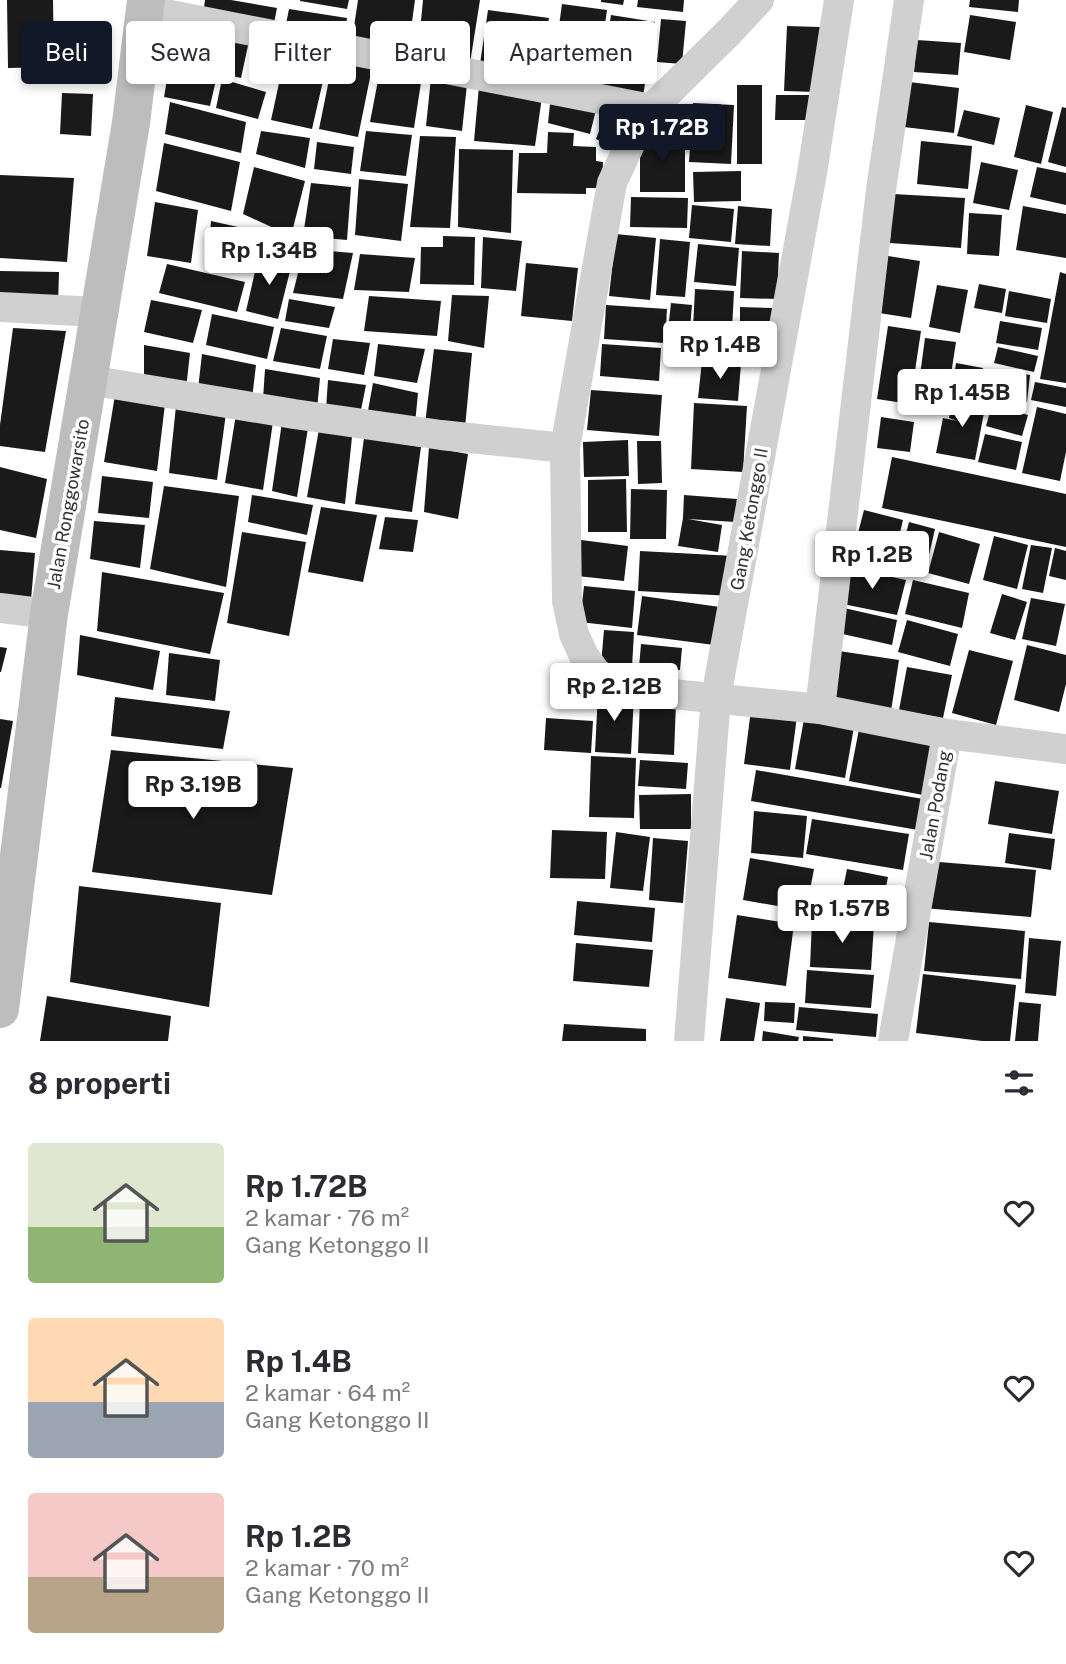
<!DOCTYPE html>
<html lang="id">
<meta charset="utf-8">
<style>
:root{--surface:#fff;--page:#f7f7f7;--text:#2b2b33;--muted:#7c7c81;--accent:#111827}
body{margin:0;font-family:"Public Sans",sans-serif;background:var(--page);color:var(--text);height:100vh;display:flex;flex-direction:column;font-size:26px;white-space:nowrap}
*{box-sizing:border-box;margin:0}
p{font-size:23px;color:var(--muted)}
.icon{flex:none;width:38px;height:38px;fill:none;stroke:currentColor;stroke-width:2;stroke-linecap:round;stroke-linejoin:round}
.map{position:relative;height:1041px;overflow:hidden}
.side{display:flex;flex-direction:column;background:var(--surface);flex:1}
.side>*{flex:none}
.top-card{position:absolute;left:21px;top:21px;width:700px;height:63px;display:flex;gap:14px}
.price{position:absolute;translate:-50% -60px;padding:0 16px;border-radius:7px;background:#fff;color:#222;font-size:23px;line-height:46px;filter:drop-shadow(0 2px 4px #0008)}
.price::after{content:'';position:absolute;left:50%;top:42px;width:21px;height:16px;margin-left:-10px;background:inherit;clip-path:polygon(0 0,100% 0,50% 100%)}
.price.current{background:var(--accent);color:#fff}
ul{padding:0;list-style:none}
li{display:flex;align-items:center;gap:21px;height:175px;padding:0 28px}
li span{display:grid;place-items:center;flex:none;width:196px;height:140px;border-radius:7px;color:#555}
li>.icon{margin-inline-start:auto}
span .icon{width:84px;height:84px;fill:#fffc;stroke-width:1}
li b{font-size:30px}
h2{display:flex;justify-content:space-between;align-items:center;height:84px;padding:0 28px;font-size:30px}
.tag{padding:0 24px;border-radius:7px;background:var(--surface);box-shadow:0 4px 10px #0003;font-size:24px;line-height:63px}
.tag.current{background:var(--accent);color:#fff}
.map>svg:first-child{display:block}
</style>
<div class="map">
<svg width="1066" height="1041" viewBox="0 0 1066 1041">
<rect width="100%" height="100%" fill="#fff"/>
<g fill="#1a1a1a">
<path d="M7,0H53L54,67L8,68Z"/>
<path d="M205,0H231L277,8L273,28L203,15Z"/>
<path d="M300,0H349L347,9L300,1Z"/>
<path d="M358,0H415L408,51L352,40Z"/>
<path d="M423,0H480L470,63L418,52Z"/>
<path d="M601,0H624L623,5L601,2Z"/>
<path d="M638,0H684L683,12L637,7Z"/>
<path d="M970,0H1019L1018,12L969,7Z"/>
<path d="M562,4L607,10L599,69L554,63Z"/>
<path d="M289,9L347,18L344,41L285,29Z"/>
<path d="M488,10L549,18L538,77L480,64Z"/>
<path d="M611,15L655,22L643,96L599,89Z"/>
<path d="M970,15L1016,22L1010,60L964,52Z"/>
<path d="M661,19L686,21L682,64L657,62Z"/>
<path d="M787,26L820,27L817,92L784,91Z"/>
<path d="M181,28L249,41L241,78L175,63Z"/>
<path d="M917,40L961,43L958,75L914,72Z"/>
<path d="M258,43L280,47L272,83L251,78Z"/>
<path d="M286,51L328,59L312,129L271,120Z"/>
<path d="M333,60L372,68L358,137L319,129Z"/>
<path d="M169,68L216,80L210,106L164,97Z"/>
<path d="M380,70L422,76L414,128L370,122Z"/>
<path d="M431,78L467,84L462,131L426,126Z"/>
<path d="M222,79L266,92L258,119L216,108Z"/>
<path d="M909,82L959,88L954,133L904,127Z"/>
<rect x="737" y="85" width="25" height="79"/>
<path d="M479,86L542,97L535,146L474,141Z"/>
<path d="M62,93L93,94L91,136L60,134Z"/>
<path d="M551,95L597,106L590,134L548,123Z"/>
<path d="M776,95H810V120H775Z"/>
<path d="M170,102L246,122L241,153L165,134Z"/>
<path d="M693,103L734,105L731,164L689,162Z"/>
<path d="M1026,105L1053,112L1041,164L1014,157Z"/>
<path d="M1062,107L1066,108V167L1048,162Z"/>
<path d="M608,108L635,114L621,151L596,139Z"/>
<path d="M964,110L1000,118L994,145L957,136Z"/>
<path d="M261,131L310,138L305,168L256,154Z"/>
<path d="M366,131L412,135L406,176L360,171Z"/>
<path d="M548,132L574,133L573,146L596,147V161L603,162L602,188H586V194L517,193L519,153H547Z"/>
<path d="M640,135L685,136V192H640Z"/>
<path d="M420,136L456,137L450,228L410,227Z"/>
<path d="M921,141L972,146L968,189L917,184Z"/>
<path d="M317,142L354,147L351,174L314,169Z"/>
<path d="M164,143L240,162L231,211L156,191Z"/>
<path d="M459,149L513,150L511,233L458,227Z"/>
<path d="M981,162L1018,170L1009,210L973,203Z"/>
<path d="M254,167L305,181L291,236L243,214Z"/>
<path d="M1037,167L1066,173V205L1030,197Z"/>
<path d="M741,171V201L694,202L693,172Z"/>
<path d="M0,175L74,178L67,262L0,258Z"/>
<path d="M359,179L408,184L401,241L355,235Z"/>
<path d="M311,183L351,187L347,240L303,236Z"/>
<path d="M893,194L965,198L961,248L890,243Z"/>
<path d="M631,197L688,198L687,228L630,227Z"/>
<path d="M155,202L198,210L191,263L147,256Z"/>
<path d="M692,205L734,209L731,242L689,238Z"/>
<path d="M738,206L772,209L770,246L735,244Z"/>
<path d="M1023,206L1066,214V258L1016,250Z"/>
<path d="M969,213L1002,215L999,256L967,254Z"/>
<path d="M211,221L247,229L243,267L208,260Z"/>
<path d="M616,234L656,238L650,300L609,296Z"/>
<path d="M443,236L475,237L474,285L420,284L421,247H443Z"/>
<path d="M483,237L522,241L516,291L481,288Z"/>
<path d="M660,239L690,242L685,297L656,295Z"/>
<path d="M698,244L739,248L736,286L694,282Z"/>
<path d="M304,249L353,253L343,299L293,293Z"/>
<path d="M742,251L779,253L777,299L740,298Z"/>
<path d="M259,254L292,263L278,319L246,311Z"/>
<path d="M360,254L415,258L409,292L354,290Z"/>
<path d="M888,256L920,261L911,318L879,313Z"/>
<path d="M526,263L578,268L572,321L521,316Z"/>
<path d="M167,264L245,282L237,312L159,293Z"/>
<path d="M0,271L59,272L58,305L0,303Z"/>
<path d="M1060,272L1066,274V383L1040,379Z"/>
<path d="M979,284L1006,289L1002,313L974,308Z"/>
<path d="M937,285L968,290L960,333L929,327Z"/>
<path d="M695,289L734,291L732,330L693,329Z"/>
<path d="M1009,291L1051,299L1047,323L1005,316Z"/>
<path d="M452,295L489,296L484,348L448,341Z"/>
<path d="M369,296L441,301L437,336L364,331Z"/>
<path d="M289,299L335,307L329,328L285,321Z"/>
<path d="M151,300L202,310L193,343L144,332Z"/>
<path d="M671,303L692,305L688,350L666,348Z"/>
<path d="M606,305L667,309L665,343L604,339Z"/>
<path d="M740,307L773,308V333L740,332Z"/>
<path d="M212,314L274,327L267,359L206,345Z"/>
<path d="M1000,321L1042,328L1038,350L996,343Z"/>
<path d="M888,326L921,331L910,404L877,399Z"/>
<path d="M13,328L66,331L45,452L0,446V425Z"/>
<path d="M281,328L327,336L320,369L273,361Z"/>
<path d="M704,334L750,337L749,359L703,356Z"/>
<path d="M925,338L956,342L948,394L918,390Z"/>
<path d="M333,339L370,343L364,375L328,369Z"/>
<path d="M378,344L425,349L417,383L374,376Z"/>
<path d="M602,344L661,348L659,381L600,376Z"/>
<path d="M144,345L190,353L186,389L144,379Z"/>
<path d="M998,347L1038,356L1034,372L994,363Z"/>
<path d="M434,349L472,353L465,428L425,424Z"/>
<path d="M202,354L256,365L252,399L198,389Z"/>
<path d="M702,361L741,364L738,401L698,398Z"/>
<path d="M956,363L983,368L979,393L952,389Z"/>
<path d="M265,369L320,378L317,409L263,399Z"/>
<path d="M989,369L1030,375L1027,402L985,395Z"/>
<path d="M328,380L366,385L360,415L326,409Z"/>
<path d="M1035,382L1066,388V407L1031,400Z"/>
<path d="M373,383L418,393L415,424L367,416Z"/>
<path d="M591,390L662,395L659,436L587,430Z"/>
<path d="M115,395L165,404L157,471L104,462Z"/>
<path d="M954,395L986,402L975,460L936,453L943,418L958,421L949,418Z"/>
<path d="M694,403L747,406L743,472L691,469Z"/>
<path d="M992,405L1028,415L1022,436L986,426Z"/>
<path d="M176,406L226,413L217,480L169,473Z"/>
<path d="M1037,407L1066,414V452L1060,481L1022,473Z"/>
<path d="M236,414L273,422L263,490L225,483Z"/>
<path d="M881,417L914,422L910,452L877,448Z"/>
<path d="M282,422L308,428L297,497L272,491Z"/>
<path d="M319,429L352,437L345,504L307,497Z"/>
<path d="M985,434L1022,442L1016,470L978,462Z"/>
<path d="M364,438L421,447L412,512L355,504Z"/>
<path d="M628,440L629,476L584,477L583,442Z"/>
<path d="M637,441H661L662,483L638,484Z"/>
<path d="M429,447L468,454L458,519L424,512Z"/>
<path d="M892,457L1066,494V547L882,508Z"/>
<path d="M0,467L47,479L36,538L0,530Z"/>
<path d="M102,476L153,482L149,518L98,513Z"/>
<path d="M626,479L627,532H588V480Z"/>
<path d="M164,486L239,496L226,587L150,569Z"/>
<path d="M631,489L667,490L666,539H630Z"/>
<path d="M252,495L313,505L307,535L248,522Z"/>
<path d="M684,495L737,499L735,522L688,519L722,525L718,552L678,546L683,518Z"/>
<path d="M321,507L377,515L363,582L308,572Z"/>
<path d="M864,510L903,520L892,566L852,556Z"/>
<path d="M385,517L418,520L413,552L379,549Z"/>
<path d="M94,521L145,525L140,568L90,559Z"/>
<path d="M909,522L935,529L925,572L898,566Z"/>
<path d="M242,532L306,542L289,636L227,623Z"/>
<path d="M939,532L980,544L969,584L928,573Z"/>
<path d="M994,536L1028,545L1017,589L983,580Z"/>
<path d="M581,540L628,546L624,581L577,576Z"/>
<path d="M1031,545L1052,548L1043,593L1022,589Z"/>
<path d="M1055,548L1066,551V580L1049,576Z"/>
<path d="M0,550L35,553L31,600L0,597Z"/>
<path d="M640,551L734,556L732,596L638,591Z"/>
<path d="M847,567L906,580L897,615L838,603Z"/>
<path d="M102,572L224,593L210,654L97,631Z"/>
<path d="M913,580L969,593L962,628L905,614Z"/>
<path d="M584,586L635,591L632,628L580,622Z"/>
<path d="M1002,594L1027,602L1015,640L990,633Z"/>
<path d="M642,596L727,608L722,646L637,635Z"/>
<path d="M1031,598L1065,604L1056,646L1022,639Z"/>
<path d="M844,608L897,620L892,645L838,633Z"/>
<path d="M907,620L958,634L950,666L898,652Z"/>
<path d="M604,630L634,632L632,667L601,665Z"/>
<path d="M80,635L160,651L153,690L77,675Z"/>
<path d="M641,644L682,648L680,670L639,667Z"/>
<path d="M1027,645L1066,655V684L1059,712L1014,700Z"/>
<path d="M0,647L7,648L1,672H0Z"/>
<path d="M969,650L1013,661L996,725L952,713Z"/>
<path d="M839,651L899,660L891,711L831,701Z"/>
<path d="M169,653L220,660L215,701L166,695Z"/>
<path d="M907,667L952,675L943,718L899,710Z"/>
<path d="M598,693L634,695L631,754L595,752Z"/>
<path d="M115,697L230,711L223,749L111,736Z"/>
<path d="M640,700L676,702L674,755L638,753Z"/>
<path d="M751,710L797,716L790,770L744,764Z"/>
<path d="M546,718L593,721L591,753L544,750Z"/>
<path d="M0,719L13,721L1,788H0Z"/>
<path d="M804,719L854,727L845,778L795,769Z"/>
<path d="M860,724L934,739L923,795L849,781Z"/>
<path d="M111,750L293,768L272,895L92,872Z"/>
<path d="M591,756L636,758L634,818L589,817Z"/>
<path d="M640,760L688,763L686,789L638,786Z"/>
<path d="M756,770L923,799L918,830L751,801Z"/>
<path d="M995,781L1059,791L1052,834L988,824Z"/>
<path d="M691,794V829H640L639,795Z"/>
<path d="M754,811L807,816L803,858L751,853Z"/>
<path d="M812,819L909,834L903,870L806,854Z"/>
<path d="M552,830L607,832L605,879L550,878Z"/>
<path d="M616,832L650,837L643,891L610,888Z"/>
<path d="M1009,833L1055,839L1051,870L1005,863Z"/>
<path d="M653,838L688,841L683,903L649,900Z"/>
<path d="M750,858L814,869L806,911L743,900Z"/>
<path d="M927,861L1036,870L1031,917L923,908Z"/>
<path d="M847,869L888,877L879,921L838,913Z"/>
<path d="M79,886L221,903L209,1007L70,982Z"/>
<path d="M577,901L655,908L652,942L574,935Z"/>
<path d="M737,915L794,924L786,986L728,978Z"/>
<path d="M812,921L874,924L871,970L810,967Z"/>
<path d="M929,922L1025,931L1021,979L924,971Z"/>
<path d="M1029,938L1061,941L1056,996L1025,993Z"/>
<path d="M576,943L653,950L649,987L573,981Z"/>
<path d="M807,970L874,975L871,1008L805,1003Z"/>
<path d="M923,974L1016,985L1010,1041H982L916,1033Z"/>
<path d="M47,996L171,1016L168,1041H40Z"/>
<path d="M726,998L760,1003L754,1041H720Z"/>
<path d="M765,1002L795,1003L794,1023L764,1021Z"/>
<path d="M1019,1002L1041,1004L1038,1041H1015Z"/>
<path d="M799,1007L878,1014L876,1037L796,1030Z"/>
<path d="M564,1024L646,1029V1041H562Z"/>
<path d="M763,1031L799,1037L798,1041H762Z"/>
<path d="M803,1036L833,1039V1041H803Z"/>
</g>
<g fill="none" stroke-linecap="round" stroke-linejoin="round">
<g stroke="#d0d0d0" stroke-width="30">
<path d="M759,0L729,32L651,109L638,127L612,183L565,448L567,601L574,634L584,656L596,673L617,685L643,691L820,709"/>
<path d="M909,0L881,190L820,709L947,734L1066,749"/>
<path d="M145,10L651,109"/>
<path d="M0,307L98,312"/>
<path d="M89,380L294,414L441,435L565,448"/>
<path d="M0,608L49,614"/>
<path d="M689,1041L716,697L812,173L839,0"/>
<path d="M893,1041L947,734"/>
</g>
<path stroke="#bdbdbd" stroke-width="38" d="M0,1009L49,614L131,123L146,0"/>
</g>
<g text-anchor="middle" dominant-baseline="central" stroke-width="7" stroke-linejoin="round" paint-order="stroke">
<g font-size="18" fill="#333" stroke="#fff">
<text transform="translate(68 504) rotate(-80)">Jalan Ronggowarsito</text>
<text transform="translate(749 519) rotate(-80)">Gang Ketonggo II</text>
<text transform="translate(935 805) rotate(-80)">Jalan Podang</text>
</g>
</g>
</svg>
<b class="price current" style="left:662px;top:164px">Rp 1.72B</b>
<b class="price" style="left:269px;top:287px">Rp 1.34B</b>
<b class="price" style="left:720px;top:381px">Rp 1.4B</b>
<b class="price" style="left:962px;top:429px">Rp 1.45B</b>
<b class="price" style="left:872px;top:591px">Rp 1.2B</b>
<b class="price" style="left:614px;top:723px">Rp 2.12B</b>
<b class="price" style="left:193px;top:821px">Rp 3.19B</b>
<b class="price" style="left:842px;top:945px">Rp 1.57B</b>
<div class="top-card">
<a class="tag current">Beli</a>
<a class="tag">Sewa</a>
<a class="tag">Filter</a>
<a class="tag">Baru</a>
<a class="tag">Apartemen</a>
</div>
</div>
<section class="side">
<h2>8 properti<svg class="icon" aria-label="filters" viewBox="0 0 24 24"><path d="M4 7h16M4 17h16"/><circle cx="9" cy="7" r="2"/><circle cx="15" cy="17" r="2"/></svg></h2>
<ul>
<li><span style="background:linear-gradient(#dfe7d0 60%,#8fb573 0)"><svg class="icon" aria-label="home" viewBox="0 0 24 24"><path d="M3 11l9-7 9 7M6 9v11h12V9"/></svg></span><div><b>Rp 1.72B</b><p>2 kamar · 76 m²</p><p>Gang Ketonggo II</p></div><svg class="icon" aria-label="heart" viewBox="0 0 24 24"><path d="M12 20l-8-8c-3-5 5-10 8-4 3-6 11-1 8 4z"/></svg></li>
<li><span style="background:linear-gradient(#ffd9b3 60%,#9aa5b1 0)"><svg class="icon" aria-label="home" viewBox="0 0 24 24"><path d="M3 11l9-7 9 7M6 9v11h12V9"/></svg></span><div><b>Rp 1.4B</b><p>2 kamar · 64 m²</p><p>Gang Ketonggo II</p></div><svg class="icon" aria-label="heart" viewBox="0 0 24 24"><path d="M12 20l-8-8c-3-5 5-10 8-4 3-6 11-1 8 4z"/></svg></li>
<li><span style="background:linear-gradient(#f6c9c9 60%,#b9a48a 0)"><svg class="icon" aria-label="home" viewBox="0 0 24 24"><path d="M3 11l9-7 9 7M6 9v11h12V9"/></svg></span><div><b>Rp 1.2B</b><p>2 kamar · 70 m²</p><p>Gang Ketonggo II</p></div><svg class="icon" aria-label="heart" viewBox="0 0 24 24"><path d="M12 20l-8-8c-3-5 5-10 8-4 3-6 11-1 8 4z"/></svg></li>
</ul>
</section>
